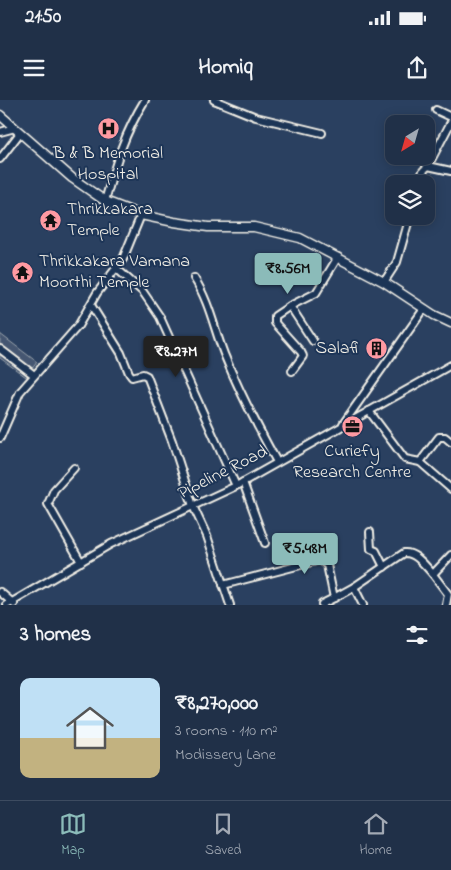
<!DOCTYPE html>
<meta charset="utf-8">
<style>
:root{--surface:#203048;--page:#28384f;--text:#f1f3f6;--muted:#a2a9b4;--line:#3d4b60;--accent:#8bbbb9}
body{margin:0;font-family:"Indie Flower",sans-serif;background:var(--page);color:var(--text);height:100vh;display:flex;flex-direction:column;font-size:19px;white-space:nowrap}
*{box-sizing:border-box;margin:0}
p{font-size:16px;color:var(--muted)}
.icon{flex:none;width:28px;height:28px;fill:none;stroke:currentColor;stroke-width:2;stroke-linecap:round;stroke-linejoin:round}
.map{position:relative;height:505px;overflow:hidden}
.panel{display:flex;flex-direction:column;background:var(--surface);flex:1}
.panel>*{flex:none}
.needle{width:32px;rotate:217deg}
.tools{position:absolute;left:385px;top:15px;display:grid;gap:10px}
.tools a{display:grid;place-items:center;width:50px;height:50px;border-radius:10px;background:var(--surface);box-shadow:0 2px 12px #0003,0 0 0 1px var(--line);font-size:25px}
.price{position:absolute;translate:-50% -42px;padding:0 11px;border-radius:5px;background:var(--accent);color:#111;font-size:16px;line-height:32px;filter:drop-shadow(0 1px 2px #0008)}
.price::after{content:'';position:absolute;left:50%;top:30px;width:15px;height:11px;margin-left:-8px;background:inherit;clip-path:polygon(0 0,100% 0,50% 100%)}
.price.active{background:#222;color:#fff}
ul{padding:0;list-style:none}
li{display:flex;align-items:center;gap:15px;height:125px;padding:0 20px}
li span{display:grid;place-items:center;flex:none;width:140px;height:100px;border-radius:10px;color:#555}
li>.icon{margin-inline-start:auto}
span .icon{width:60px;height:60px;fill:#fffc;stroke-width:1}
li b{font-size:21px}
h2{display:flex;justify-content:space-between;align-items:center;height:60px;padding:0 20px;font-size:21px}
.status{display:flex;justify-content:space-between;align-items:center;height:35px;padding:0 25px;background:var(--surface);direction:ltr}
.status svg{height:14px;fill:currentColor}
header{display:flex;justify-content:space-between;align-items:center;height:65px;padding:0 20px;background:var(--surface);font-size:22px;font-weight:700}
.tab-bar{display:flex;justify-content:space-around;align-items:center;height:70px;border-top:1px solid var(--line);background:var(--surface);font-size:14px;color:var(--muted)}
.tab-bar a{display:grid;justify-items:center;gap:2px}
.tab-bar .active{color:var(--accent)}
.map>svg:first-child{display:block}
</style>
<div class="status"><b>21:50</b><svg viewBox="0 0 49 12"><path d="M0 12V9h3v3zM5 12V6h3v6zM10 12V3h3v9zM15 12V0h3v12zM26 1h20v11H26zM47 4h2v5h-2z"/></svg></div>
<header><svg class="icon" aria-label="menu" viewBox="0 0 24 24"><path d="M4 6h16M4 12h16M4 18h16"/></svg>Homiq<svg class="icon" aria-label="share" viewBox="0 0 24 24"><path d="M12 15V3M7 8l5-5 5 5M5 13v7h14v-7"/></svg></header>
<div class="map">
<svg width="451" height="505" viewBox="0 0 451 505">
<rect width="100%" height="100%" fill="#2a4060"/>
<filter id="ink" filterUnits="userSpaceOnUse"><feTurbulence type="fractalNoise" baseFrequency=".02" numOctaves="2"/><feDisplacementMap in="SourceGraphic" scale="10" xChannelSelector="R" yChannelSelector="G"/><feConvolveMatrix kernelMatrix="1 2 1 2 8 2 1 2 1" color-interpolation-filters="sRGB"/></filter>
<g filter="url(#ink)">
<path fill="#445771" stroke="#9ca4ac" d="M0,234L37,262L26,277L0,258Z"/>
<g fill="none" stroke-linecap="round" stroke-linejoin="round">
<defs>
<g id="minor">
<path d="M214,0L256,17L322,33"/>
<path d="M436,10L451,17"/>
<path d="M0,32L15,28"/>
<path d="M0,59L20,33"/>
<path d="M428,66L451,71"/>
<path d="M418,84L423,71L428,66L451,22"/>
<path d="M105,101C116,62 124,34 145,0"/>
<path d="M116,168L143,192L160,217L236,386"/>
<path d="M194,178C209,201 214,228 224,254C239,291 257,326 277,362"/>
<path d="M384,182L397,162L410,116"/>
<path d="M91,205L121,253L129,273L132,277L143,274L147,276L172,341L193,406L207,436L230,505"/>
<path d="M290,206L275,216V223L301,252L303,256L292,271"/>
<path d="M313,241L290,206L316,193L338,157"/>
<path d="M0,249L34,275"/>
<path d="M369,311L405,359L420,362L451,389"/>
<path d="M343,324L424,209"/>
<path d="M0,338L20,292L78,226L97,193L123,159L141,115"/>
<path d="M420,362L439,337H445L451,342"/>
<path d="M74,368L54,390L48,404L81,462"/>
<path d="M243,382L265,443"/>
<path d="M370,432L371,449L376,451L384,467"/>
<path d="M432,473L448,494L446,505"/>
<path d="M223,485L320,460L327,465L334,498L354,487L363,505"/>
<path d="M354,487L404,453C416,452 425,466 433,474L451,455"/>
<path d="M0,492L14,504"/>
<path d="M7,505L111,444L236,386L451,265"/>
<path d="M323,505L322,504L334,498"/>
</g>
<path id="major" d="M0,15L72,78L105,101L141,115L174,122L208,127H254L300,138L384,182L434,215L451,223"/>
</defs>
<use href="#minor" stroke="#f4f1e8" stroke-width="10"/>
<use href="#major" stroke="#f4f1e8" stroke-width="11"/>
<use href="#minor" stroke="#1d3557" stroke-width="6"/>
<use href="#major" stroke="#1d3557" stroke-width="8"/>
</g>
</g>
<defs>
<symbol id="hospital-disc" viewBox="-11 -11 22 22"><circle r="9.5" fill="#ff9aa2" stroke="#1d3557"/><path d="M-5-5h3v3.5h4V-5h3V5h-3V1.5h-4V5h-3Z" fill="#111"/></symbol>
<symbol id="temple-disc" viewBox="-11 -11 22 22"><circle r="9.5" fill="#ff9aa2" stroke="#1d3557"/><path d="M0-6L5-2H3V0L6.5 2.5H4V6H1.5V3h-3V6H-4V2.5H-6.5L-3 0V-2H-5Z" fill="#111"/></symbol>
<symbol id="building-disc" viewBox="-11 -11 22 22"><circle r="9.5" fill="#ff9aa2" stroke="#1d3557"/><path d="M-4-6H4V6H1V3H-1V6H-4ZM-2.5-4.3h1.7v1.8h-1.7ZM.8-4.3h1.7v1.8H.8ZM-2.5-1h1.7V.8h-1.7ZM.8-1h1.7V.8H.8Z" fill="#111"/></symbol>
<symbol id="office-disc" viewBox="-11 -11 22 22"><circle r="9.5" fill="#ff9aa2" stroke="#1d3557"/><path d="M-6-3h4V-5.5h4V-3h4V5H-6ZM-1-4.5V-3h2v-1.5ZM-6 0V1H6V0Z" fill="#111"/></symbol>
</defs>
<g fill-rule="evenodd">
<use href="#hospital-disc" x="96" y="16" width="25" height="25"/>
<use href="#temple-disc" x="38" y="108" width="25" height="25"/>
<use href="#temple-disc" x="10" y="160" width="25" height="25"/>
<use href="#building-disc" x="364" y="236" width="25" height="25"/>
<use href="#office-disc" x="340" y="314" width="25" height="25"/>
</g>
<g text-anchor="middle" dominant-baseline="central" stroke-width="4" stroke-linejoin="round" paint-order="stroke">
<g font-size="18" fill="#f4f1e8" stroke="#1d3557">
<text x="108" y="54">B &amp; B Memorial<tspan x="108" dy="21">Hospital</tspan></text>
<text x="67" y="110" text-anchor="start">Thrikkakara<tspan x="67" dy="21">Temple</tspan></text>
<text x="39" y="162" text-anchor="start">Thrikkakara Vamana<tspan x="39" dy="21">Moorthi Temple</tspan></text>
<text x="361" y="249" text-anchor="end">Salafi</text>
<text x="352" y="352">Curiefy<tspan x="352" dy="21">Research Centre</tspan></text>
</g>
<g font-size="18" fill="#f4f1e8" stroke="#1d3557">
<text transform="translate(223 373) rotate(-27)">Pipeline Road</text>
</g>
</g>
</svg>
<div class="tools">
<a><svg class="needle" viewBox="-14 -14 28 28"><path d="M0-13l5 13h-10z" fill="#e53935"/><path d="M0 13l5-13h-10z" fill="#a2a9b4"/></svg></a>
<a><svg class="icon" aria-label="layers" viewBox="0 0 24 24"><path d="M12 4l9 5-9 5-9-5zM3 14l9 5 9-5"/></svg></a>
</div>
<b class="price" style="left:288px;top:195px">₹8.56M</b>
<b class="price active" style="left:176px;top:278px">₹8.27M</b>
<b class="price" style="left:305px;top:475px">₹5.48M</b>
</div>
<section class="panel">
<h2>3 homes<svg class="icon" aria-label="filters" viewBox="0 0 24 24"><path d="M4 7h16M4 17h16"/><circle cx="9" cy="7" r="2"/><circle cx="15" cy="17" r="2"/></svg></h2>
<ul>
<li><span style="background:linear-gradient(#bfe0f5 60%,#c2b280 0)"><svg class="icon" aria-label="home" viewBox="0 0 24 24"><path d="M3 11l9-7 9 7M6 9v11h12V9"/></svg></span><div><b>₹8,270,000</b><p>3 rooms · 110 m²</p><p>Modissery Lane</p></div></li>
</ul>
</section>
<nav class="tab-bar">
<a class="active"><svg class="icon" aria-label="map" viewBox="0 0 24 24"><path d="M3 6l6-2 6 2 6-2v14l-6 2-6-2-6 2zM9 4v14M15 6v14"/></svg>Map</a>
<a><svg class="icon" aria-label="saved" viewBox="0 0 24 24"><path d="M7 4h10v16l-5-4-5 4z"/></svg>Saved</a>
<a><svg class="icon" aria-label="home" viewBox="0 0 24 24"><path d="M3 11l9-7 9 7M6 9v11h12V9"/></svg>Home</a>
</nav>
